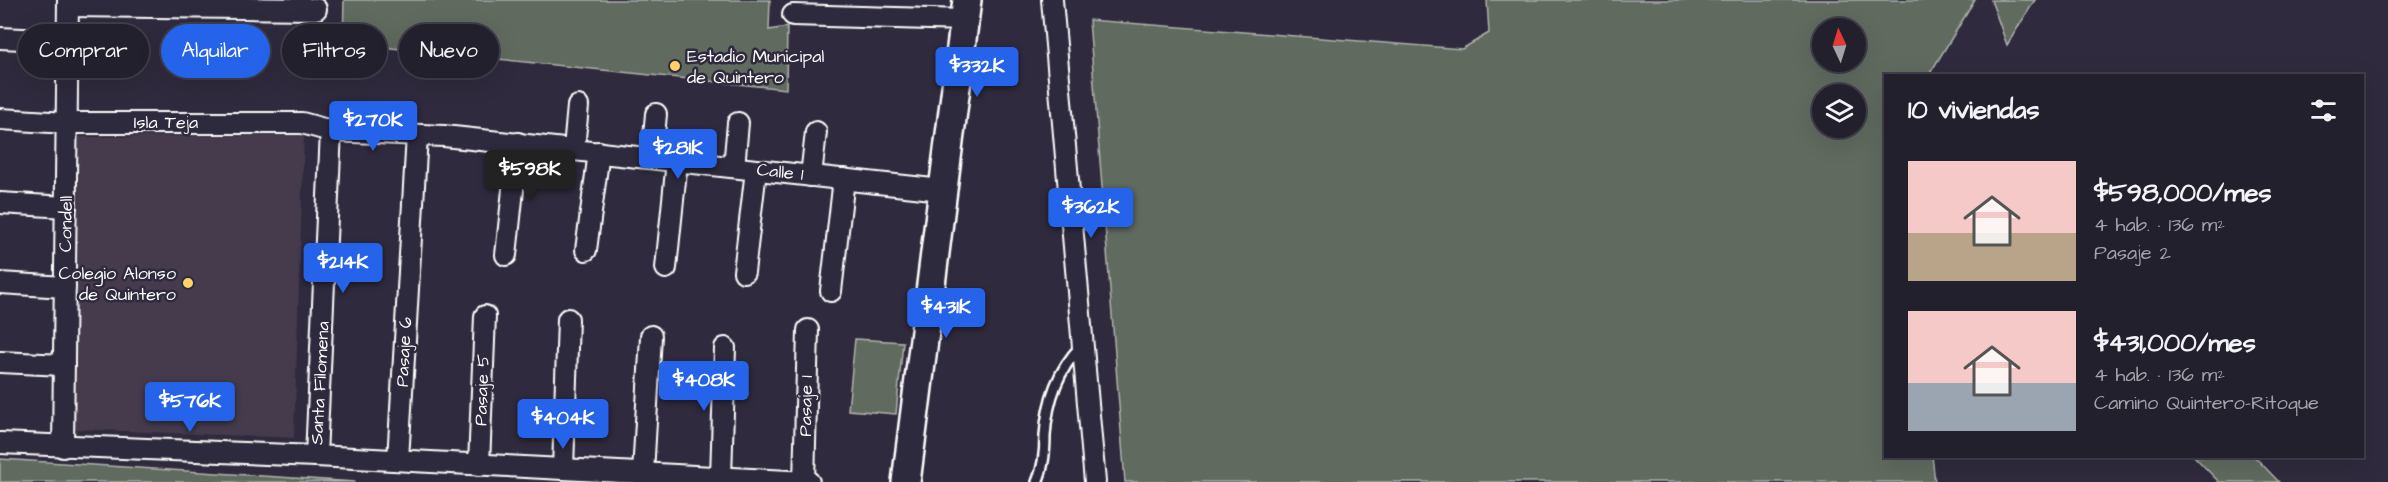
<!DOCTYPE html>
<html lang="es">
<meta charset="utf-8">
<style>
:root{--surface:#23202e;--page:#2f2d3a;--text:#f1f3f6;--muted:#a3a3aa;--line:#403e4a;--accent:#2563eb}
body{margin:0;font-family:"Architects Daughter",sans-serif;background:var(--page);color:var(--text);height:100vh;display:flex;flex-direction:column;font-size:22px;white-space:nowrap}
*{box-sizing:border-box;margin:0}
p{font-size:20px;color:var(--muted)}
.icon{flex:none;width:33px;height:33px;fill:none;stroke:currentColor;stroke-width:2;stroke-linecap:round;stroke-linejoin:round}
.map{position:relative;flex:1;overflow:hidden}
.sheet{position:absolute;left:1884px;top:74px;width:480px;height:384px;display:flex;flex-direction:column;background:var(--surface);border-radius:0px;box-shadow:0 6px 24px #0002,0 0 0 2px var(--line)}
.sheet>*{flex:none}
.guide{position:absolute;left:18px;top:24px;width:570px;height:54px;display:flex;gap:12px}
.needle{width:39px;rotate:356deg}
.tools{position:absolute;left:1812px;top:18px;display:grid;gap:12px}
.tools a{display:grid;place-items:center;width:54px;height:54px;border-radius:50%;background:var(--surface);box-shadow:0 6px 24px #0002,0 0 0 2px var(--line);font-size:30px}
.price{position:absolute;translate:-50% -51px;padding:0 14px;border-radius:6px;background:var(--accent);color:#fff;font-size:20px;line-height:39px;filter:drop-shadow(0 2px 3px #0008)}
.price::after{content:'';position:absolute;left:50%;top:36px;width:18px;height:14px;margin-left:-9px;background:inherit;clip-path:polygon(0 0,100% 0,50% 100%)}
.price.selected{background:#222;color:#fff}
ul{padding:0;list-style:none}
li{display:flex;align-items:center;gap:18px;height:150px;padding:0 24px}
li span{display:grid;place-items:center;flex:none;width:168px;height:120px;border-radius:0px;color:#555}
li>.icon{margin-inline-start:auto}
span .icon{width:72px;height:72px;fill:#fffc;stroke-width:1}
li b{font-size:26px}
h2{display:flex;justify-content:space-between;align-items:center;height:72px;padding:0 24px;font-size:26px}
.chip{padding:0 21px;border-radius:27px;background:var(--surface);box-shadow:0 6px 24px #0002,0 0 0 2px var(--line);font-size:21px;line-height:54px}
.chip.selected{background:var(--accent);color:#fff}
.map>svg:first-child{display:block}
</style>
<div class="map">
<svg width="2388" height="482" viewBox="0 0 2388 482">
<rect width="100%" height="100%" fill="#2f2a3d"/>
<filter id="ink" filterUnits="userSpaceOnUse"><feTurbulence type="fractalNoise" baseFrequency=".0167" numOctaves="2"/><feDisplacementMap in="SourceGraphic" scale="12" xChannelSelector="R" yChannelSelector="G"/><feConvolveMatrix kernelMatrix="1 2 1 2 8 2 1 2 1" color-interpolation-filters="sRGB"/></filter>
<g filter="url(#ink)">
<path fill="#443a4e" d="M304,135L294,438L75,429L79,137Z"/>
<g fill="#616a5f" stroke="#b0b4af" stroke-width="1.5" fill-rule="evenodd">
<path d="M344,0H770L769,30L787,27L786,89L343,43Z"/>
<path d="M1487,0H1975L1929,75H1886V456H1932L1935,482H1125L1089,20L1462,49L1489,33ZM1856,28V62H1822V28ZM1856,94V128H1822V94Z"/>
<path d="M1991,0H2035L2007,45Z"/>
<path d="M855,339L903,342L896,414L848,410Z"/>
<path d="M2194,456H2254L2279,482H2219Z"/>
<path d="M0,459L356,482H0Z"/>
</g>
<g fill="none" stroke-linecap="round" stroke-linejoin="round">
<defs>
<path id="service" d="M1037,482C1044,467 1045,452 1045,436C1047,402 1057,371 1081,346"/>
<g id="minor">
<path d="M1052,0L1095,482"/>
<path d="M68,6L316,9"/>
<path d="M793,15L964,20"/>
<path d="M0,38L68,41"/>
<path d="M0,119L67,123H302L331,131L444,136L942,190"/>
<path d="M574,149L578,106"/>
<path d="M652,158L656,114"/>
<path d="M734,167L738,123"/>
<path d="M811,176L816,132"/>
<path d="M0,203L66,207"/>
<path d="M586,250L599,152"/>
<path d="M506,255L518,143"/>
<path d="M666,268L677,161"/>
<path d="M744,272L756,170"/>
<path d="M0,283L65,287"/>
<path d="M831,291L844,179"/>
<path d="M0,362L64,365"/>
<path d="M0,443L316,456L809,482"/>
<path d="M63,447L68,0"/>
<path d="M316,456L331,131"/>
<path d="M398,460L417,135"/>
<path d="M479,465L485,316"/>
<path d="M563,469L568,319"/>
<path d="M643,473L651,336"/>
<path d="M721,477L725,348"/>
<path d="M804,482L808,330"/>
</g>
<path id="secondary" d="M906,482L967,0"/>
</defs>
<use href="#service" stroke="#fff" stroke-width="14"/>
<use href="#minor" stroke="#fff" stroke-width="24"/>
<use href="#secondary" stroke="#fff" stroke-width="32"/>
<use href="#service" stroke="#2f2a3d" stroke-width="9"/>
<use href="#minor" stroke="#2f2a3d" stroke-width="20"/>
<use href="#secondary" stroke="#2f2a3d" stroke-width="27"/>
</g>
</g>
<g fill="#ffd166" stroke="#2f2a3d" stroke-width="2">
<circle cx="675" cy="66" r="6"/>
<circle cx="188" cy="283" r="6"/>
</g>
<g text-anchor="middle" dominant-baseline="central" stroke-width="5" stroke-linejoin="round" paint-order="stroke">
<g font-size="18" fill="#fff" stroke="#2f2a3d" text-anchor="start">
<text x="687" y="56">Estadio Municipal<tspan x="687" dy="21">de Quintero</tspan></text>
<text x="176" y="273" text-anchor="end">Colegio Alonso<tspan x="176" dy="21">de Quintero</tspan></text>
</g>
<g font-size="18" fill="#fff" stroke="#2f2a3d">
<text x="166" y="122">Isla Teja</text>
<text transform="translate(780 172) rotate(6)">Calle 1</text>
<text transform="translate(66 224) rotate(-89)">Condell</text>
<text transform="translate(404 352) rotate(-87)">Pasaje 6</text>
<text transform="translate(320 383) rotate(-87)">Santa Filomena</text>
<text transform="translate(482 390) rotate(-88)">Pasaje 5</text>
<text transform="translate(806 406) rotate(-89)">Pasaje 1</text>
</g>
</g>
</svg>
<div class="tools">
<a><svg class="needle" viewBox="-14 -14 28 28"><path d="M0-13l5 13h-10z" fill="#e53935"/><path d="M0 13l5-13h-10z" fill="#a3a3aa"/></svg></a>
<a><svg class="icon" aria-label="layers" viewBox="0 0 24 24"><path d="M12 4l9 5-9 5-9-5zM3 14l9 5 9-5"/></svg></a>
</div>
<b class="price" style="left:977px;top:98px">$332K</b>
<b class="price" style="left:373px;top:152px">$270K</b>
<b class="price" style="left:678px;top:180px">$281K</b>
<b class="price selected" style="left:530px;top:201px">$598K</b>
<b class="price" style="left:1091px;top:239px">$362K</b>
<b class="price" style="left:343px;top:294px">$214K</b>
<b class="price" style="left:946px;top:339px">$431K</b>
<b class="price" style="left:704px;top:412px">$408K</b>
<b class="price" style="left:190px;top:433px">$576K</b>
<b class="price" style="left:563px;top:450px">$404K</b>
<div class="guide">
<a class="chip">Comprar</a>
<a class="chip selected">Alquilar</a>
<a class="chip">Filtros</a>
<a class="chip">Nuevo</a>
</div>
<section class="sheet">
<h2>10 viviendas<svg class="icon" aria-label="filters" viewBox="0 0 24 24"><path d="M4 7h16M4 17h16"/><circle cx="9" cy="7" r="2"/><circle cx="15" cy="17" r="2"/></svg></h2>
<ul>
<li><span style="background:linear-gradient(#f6c9c9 60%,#b9a48a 0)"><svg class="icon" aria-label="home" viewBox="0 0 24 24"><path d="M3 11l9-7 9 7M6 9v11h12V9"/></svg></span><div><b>$598,000/mes</b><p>4 hab. · 136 m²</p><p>Pasaje 2</p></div></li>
<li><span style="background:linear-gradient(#f6c9c9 60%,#9aa5b1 0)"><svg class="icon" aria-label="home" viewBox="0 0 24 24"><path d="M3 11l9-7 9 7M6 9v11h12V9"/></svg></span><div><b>$431,000/mes</b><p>4 hab. · 136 m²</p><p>Camino Quintero-Ritoque</p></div></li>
</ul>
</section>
</div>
